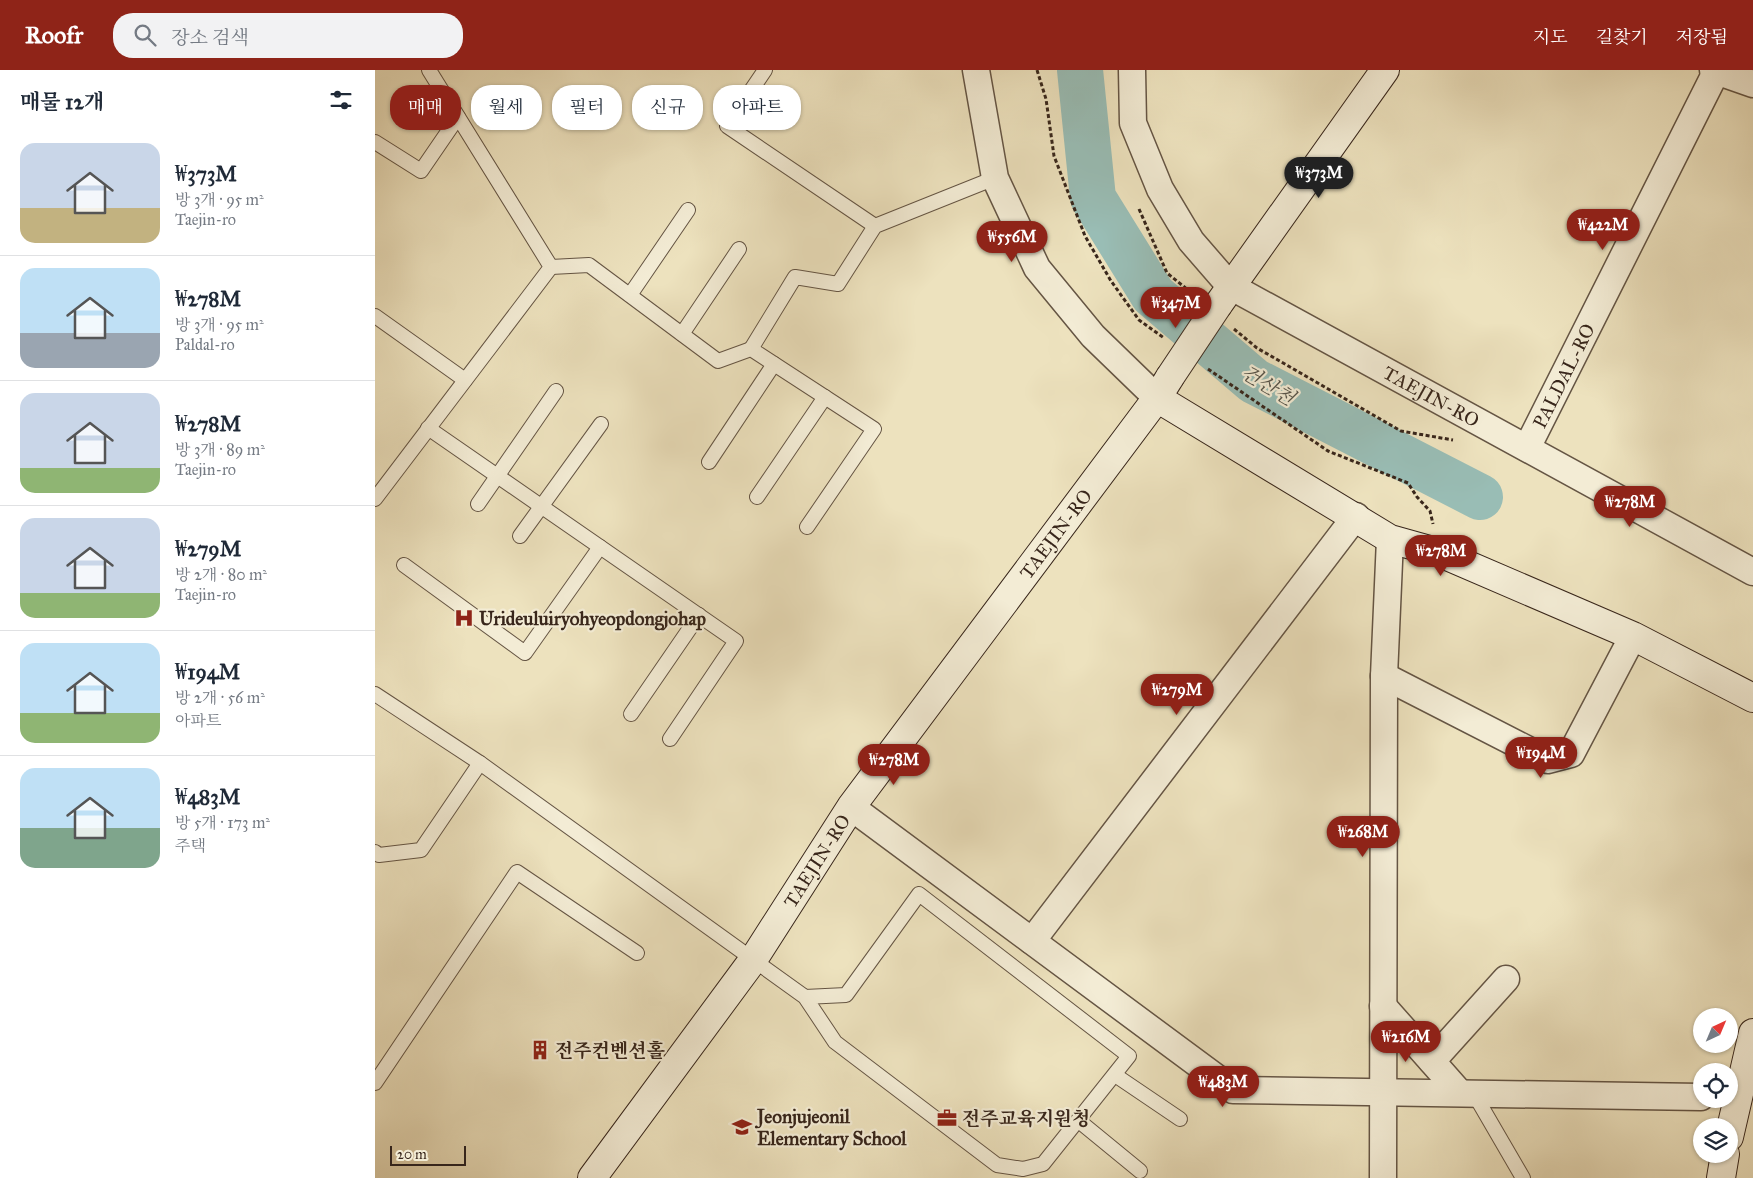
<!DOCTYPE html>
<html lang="ko">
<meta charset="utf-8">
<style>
:root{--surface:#fff;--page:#f2f2f3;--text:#1f2937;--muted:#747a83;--line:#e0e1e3;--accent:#8f2418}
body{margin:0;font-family:"IM FELL Great Primer","Noto Serif KR",serif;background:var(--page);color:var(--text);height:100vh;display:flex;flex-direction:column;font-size:19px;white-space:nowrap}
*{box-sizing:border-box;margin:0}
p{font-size:16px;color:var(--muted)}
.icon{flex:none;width:28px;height:28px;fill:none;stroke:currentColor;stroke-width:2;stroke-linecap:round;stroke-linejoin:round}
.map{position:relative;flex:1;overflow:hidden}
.details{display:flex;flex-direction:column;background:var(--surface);width:375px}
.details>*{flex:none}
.hud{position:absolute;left:15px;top:15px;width:475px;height:45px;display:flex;gap:10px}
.needle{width:32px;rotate:44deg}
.controls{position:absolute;left:1318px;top:938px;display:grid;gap:10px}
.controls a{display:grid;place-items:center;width:45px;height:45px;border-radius:50%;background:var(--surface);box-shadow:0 1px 4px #0004;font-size:25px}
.scale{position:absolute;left:15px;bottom:12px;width:76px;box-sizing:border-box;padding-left:5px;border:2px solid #38261b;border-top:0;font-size:14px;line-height:18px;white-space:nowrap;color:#38261b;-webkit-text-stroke:4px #f3ecd5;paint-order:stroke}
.price{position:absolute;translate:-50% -42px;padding:0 11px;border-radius:18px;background:var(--accent);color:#fff;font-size:16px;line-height:32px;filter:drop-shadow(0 1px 2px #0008)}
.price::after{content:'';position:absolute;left:50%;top:30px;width:15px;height:11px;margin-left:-8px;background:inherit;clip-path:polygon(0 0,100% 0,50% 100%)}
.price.on{background:#222;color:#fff}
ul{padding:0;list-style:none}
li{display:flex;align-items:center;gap:15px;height:125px;padding:0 20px}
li+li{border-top:1px solid var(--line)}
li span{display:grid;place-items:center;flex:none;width:140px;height:100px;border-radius:15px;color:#555}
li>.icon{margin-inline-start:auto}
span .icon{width:60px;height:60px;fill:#fffc;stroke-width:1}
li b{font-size:21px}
h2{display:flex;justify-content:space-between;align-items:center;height:60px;padding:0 20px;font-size:21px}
.pill{padding:0 18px;border-radius:20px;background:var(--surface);box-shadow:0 1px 4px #0004;font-size:18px;line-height:45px}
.pill.on{background:var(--accent);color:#fff}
header{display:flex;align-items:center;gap:30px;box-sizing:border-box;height:70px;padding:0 25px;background:var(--accent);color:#fff}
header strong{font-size:24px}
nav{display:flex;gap:28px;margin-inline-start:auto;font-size:18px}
.search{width:350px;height:45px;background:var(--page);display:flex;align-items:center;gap:12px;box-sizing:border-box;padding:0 18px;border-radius:20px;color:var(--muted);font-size:19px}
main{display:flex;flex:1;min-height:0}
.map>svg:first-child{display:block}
</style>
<header>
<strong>Roofr</strong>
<div class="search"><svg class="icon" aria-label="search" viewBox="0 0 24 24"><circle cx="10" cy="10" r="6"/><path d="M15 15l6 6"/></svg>장소 검색</div>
<nav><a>지도</a><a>길찾기</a><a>저장됨</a></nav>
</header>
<main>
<section class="details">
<h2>매물 12개<svg class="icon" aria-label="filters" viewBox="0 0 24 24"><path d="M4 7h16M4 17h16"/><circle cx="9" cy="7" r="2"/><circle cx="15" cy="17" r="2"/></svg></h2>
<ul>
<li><span style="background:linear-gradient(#c9d6e8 65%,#c2b280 0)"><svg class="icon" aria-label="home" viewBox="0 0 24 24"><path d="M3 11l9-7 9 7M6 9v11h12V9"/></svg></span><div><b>₩373M</b><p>방 3개 · 95 m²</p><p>Taejin-ro</p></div></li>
<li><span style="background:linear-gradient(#bfe0f5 65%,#9aa5b1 0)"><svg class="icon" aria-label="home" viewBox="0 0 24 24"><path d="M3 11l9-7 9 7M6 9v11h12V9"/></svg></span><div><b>₩278M</b><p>방 3개 · 95 m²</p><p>Paldal-ro</p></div></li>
<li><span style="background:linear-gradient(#c9d6e8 75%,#8fb573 0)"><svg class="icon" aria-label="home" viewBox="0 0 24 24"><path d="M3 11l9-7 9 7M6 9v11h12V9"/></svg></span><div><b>₩278M</b><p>방 3개 · 89 m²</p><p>Taejin-ro</p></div></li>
<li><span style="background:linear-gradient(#c9d6e8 75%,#8fb573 0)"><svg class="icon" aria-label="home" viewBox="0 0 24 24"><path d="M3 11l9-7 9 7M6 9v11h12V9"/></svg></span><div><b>₩279M</b><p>방 2개 · 80 m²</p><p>Taejin-ro</p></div></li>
<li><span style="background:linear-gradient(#bfe0f5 70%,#8fb573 0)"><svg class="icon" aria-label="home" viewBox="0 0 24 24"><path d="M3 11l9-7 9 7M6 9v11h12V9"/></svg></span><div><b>₩194M</b><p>방 2개 · 56 m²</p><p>아파트</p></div></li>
<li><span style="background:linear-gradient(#bfe0f5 60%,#7fa58c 0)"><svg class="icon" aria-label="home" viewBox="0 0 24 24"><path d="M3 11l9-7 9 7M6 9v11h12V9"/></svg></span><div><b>₩483M</b><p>방 5개 · 173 m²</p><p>주택</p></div></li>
</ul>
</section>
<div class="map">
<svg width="1378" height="1108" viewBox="0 0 1378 1108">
<rect width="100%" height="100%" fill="#ede2be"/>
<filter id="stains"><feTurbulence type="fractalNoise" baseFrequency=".004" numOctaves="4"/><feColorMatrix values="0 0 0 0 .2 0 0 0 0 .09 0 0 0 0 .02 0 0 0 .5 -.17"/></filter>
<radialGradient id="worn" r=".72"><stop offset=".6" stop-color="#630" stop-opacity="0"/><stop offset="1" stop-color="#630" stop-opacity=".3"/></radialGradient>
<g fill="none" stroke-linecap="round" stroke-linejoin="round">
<path stroke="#99bdb5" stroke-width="46" d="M705,0L718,128L778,225L879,311L1105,427"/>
<defs>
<g id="lane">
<path d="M390,0L352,56L500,156"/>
<path d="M0,72L46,101L83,47"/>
<path d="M176,197L214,195L343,291L376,279L499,359L432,457"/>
<path d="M255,225L313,140"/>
<path d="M0,246L90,310"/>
<path d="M307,264L364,179"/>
<path d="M376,279L420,207L463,214L500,156L620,108"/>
<path d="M53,358L361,571L295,669"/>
<path d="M334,392L399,294"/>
<path d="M382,427L450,327"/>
<path d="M0,429L176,197L54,0"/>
<path d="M103,434L181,321"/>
<path d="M145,466L226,354"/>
<path d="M29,495L150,583L225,477"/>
<path d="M0,624L105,693L430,927L460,972L622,1095L648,1099L668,1094L754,986L544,824L471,925L430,927"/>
<path d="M256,644L324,545"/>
<path d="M0,782L4,785L46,780L105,693"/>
<path d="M740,1005L805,1049"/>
<path d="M0,1013L142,802L262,883"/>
<path d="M1098,1022L1148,1108"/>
<path d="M704,1051L765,1101"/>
</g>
<g id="street">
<path d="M601,0L620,108L662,198L718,266L782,328"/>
<path id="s1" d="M757,0L758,53L785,119L816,171L855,216L1378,502"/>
<path d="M1338,0L1378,14"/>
<path id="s2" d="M1152,378L1341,2"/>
<path d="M1009,606L1173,690L1196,684L1258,566"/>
<path d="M476,737L858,1020L1326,1027"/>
<path d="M657,871L981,446"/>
<path d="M1008,936L1084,1022"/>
<path d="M1057,991L1131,909"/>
<path d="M1008,1108L1009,606L1015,469"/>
</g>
<g id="secondary">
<path d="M843,235L1010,0"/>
<path d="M782,328L1015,469L1065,483L1258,566L1378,628"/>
<path d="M1354,1067L1378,963"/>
<path id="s3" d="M217,1108L378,890L476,737L782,328L795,307"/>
<path d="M1346,1108L1350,1084"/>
</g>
</defs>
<use href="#lane" stroke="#655544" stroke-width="16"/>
<use href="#street" stroke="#655544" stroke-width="29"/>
<use href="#secondary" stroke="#38261b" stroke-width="30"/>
<g stroke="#38261b" stroke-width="3" stroke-dasharray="4 2.5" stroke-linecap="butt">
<path d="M662,0L671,29L679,86L710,166L736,211L764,250L789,268"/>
<path d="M764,139L792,203L818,224"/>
<path d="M859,259L882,278L1026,361L1078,370"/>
<path d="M833,299L953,381L1033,413L1042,427L1055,441L1058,454"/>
</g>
<use href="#lane" stroke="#f3ecd5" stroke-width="14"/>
<use href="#street" stroke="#f3ecd5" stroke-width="26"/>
<use href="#secondary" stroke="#f3ecd5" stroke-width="28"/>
<defs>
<path id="secondary-bridge" d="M795,307L843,235"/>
</defs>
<use href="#secondary-bridge" stroke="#38261b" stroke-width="30" stroke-linecap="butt"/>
<use href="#secondary-bridge" stroke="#f3ecd5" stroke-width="28"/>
</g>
<defs>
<symbol id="hospital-bare" viewBox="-9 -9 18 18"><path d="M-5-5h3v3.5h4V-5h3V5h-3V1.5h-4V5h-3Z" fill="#8f2418" stroke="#f3ecd5" stroke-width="2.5" paint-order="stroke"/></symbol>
<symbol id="building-bare" viewBox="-9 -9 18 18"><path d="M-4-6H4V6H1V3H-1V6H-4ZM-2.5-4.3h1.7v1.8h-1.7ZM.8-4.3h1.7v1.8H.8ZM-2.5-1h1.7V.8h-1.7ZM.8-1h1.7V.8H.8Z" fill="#8f2418" stroke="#f3ecd5" stroke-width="2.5" paint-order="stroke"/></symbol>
<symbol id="office-bare" viewBox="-9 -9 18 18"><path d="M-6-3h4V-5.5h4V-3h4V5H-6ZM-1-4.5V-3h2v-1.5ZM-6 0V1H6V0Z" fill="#8f2418" stroke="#f3ecd5" stroke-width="2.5" paint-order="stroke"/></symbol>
<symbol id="school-bare" viewBox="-9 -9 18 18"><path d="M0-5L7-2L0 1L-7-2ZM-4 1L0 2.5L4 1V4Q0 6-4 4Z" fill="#8f2418" stroke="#f3ecd5" stroke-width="2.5" paint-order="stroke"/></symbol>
</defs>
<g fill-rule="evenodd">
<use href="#hospital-bare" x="75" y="534" width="28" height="28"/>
<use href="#building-bare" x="151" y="966" width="28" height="28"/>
<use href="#office-bare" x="558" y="1034" width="28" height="28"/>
<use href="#school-bare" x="353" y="1043" width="28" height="28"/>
</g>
<g text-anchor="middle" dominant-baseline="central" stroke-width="4.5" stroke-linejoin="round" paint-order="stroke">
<g font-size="19" fill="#38261b" stroke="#f3ecd5">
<text stroke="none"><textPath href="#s2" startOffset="81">PALDAL-RO</textPath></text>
<text stroke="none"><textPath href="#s1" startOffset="474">TAEJIN-RO</textPath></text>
<text stroke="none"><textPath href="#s3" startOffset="794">TAEJIN-RO</textPath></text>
<text stroke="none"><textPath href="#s3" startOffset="389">TAEJIN-RO</textPath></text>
</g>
<g font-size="19" font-weight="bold" fill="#38261b" stroke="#f3ecd5" text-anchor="start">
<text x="104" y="548">Urideuluiryohyeopdongjohap</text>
<text x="180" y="980">전주컨벤션홀</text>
<text x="382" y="1046">Jeonjujeonil<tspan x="382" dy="22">Elementary School</tspan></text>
<text x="587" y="1048">전주교육지원청</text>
</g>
<g font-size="20" font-style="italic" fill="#555349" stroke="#f3ecd5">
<text transform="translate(893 315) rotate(31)">건산천</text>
</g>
</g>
<rect width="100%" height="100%" filter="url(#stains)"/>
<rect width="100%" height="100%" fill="url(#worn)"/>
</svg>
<div class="controls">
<a><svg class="needle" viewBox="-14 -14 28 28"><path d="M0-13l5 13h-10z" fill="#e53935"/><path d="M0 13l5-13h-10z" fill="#747a83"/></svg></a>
<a><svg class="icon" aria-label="locate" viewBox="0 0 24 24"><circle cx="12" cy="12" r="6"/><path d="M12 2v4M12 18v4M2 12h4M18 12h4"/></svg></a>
<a><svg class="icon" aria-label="layers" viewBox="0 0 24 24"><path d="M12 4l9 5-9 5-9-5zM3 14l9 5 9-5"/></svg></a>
</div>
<div class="scale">20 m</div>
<b class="price on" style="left:944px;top:129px">₩373M</b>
<b class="price" style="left:1228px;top:181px">₩422M</b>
<b class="price" style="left:637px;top:193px">₩556M</b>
<b class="price" style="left:801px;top:259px">₩347M</b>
<b class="price" style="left:1255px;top:458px">₩278M</b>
<b class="price" style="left:1066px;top:507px">₩278M</b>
<b class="price" style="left:802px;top:646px">₩279M</b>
<b class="price" style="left:1166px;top:709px">₩194M</b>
<b class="price" style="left:519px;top:716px">₩278M</b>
<b class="price" style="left:988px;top:788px">₩268M</b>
<b class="price" style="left:1031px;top:993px">₩216M</b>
<b class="price" style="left:848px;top:1038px">₩483M</b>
<div class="hud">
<a class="pill on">매매</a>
<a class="pill">월세</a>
<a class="pill">필터</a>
<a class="pill">신규</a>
<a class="pill">아파트</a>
</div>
</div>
</main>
